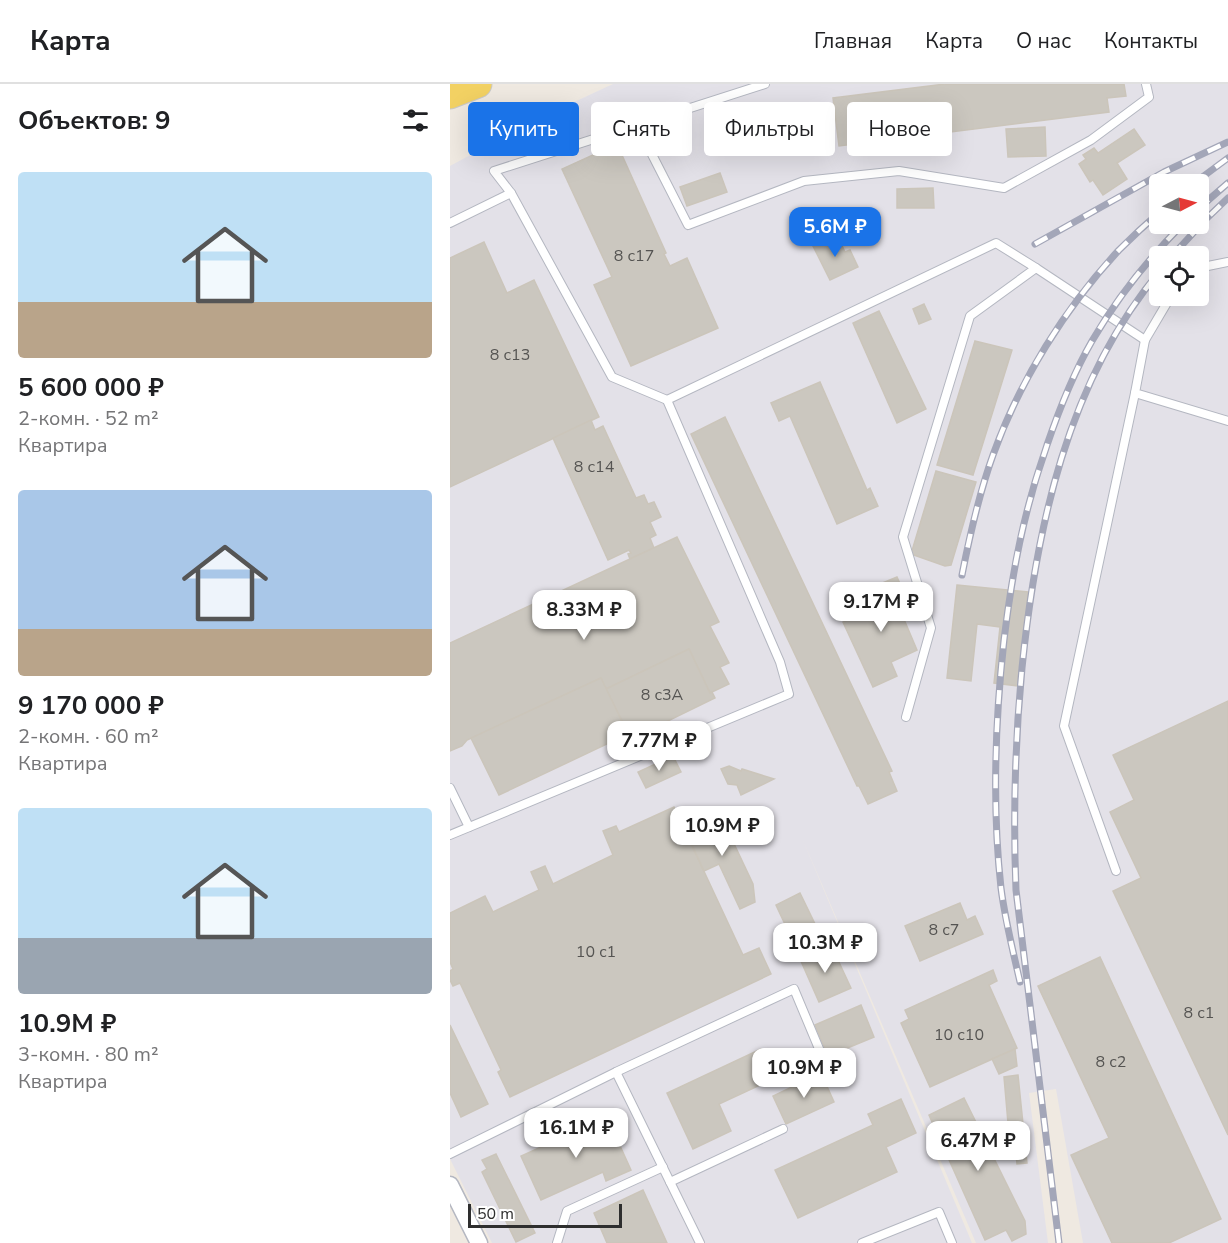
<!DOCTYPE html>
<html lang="ru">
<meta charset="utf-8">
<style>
:root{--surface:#fff;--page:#f6f6f6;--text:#202124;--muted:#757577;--line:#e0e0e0;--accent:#1a73e8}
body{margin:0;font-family:"Nunito Sans",sans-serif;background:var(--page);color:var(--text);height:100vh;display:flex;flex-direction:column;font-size:22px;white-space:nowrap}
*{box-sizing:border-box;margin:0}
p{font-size:20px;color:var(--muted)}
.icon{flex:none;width:33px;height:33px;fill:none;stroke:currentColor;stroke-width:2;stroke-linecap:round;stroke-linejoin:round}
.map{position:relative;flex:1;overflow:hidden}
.details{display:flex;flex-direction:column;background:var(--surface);width:450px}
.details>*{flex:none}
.top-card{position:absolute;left:18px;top:18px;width:570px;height:54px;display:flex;gap:12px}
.needle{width:39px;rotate:84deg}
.buttons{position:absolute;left:699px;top:90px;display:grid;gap:12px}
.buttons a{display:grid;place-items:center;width:60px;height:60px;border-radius:6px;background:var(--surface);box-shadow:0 6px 24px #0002;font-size:30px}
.scale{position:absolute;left:18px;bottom:15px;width:154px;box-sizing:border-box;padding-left:6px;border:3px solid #2e2e2e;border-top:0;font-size:16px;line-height:21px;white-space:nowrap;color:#2e2e2e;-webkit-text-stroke:4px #fff;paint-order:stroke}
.price{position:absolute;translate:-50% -51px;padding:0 14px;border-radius:12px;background:#fff;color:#222;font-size:20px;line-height:39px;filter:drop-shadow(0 2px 3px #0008)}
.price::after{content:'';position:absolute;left:50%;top:36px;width:18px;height:14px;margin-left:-9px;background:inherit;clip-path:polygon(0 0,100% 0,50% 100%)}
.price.active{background:var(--accent);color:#fff}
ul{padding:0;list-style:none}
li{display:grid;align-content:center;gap:12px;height:318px;padding:0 18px}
li span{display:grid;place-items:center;height:186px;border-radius:6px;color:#555}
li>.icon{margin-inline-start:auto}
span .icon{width:108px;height:108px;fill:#fffc;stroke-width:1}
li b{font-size:26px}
h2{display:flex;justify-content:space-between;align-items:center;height:72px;padding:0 18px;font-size:26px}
.pill{padding:0 21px;border-radius:6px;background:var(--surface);box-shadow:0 6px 24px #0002;font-size:21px;line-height:54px}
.pill.active{background:var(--accent);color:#fff}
header{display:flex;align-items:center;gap:36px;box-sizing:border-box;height:84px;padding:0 30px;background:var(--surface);border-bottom:2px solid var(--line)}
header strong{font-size:28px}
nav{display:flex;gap:33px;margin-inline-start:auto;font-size:21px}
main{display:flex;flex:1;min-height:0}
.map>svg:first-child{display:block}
</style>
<header>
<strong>Карта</strong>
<nav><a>Главная</a><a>Карта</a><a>О нас</a><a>Контакты</a></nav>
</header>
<main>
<section class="details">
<h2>Объектов: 9<svg class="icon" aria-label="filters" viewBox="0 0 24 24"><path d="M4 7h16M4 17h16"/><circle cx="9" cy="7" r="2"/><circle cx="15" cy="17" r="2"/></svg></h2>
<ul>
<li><span style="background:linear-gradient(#bfe0f5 70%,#b9a48a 0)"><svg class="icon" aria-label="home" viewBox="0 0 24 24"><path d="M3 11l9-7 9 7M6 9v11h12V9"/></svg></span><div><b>5 600 000 ₽</b><p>2-комн. · 52 m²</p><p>Квартира</p></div></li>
<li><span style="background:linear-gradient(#a9c7e8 75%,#b9a48a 0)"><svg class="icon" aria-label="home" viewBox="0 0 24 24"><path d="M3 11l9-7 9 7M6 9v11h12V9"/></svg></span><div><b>9 170 000 ₽</b><p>2-комн. · 60 m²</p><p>Квартира</p></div></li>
<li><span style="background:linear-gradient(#bfe0f5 70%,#9aa5b1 0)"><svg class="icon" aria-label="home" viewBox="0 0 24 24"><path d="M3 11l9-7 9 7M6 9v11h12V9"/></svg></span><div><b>10.9M ₽</b><p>3-комн. · 80 m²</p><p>Квартира</p></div></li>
</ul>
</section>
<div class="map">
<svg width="778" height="1159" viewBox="0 0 778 1159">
<rect width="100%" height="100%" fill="#efe9e1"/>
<path fill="#e3e1e8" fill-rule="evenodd" d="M163,0H778V1159H633L606,1005L579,1009L598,1159H526L352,754L522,1159H42L0,1075V82L81,38ZM710,100H748V140H710ZM710,172H748V212H710Z"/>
<g fill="#cbc7bf" stroke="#cbc5ba" stroke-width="1.5">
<path d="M495,0H674L676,12L657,14L659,28L389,62L383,14Z"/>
<path d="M595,43L596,72L558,73L556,45Z"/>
<path d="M684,45L695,61L667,79L677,95L653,111L643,96L640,98L629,80L636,75L633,71L644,64L648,69Z"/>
<path d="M167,60L216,169L214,170L220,182L237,174L268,244L181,282L144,201L162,193L112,85Z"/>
<path d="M270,89L277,108L237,122L230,103Z"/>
<path d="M483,104L484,124H447V105Z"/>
<path d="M387,151L395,168L400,166L408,183L380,196L363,162Z"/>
<path d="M34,158L57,209L84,196L149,333L0,403V174Z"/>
<path d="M474,220L481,235L469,240L463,225Z"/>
<path d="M429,227L476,325L447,339L403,239Z"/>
<path d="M525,257L562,266L523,391L487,381Z"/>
<path d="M370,298L417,406L420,404L428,422L387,440L340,332L329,337L321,319Z"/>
<path d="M275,333L442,687L439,688L447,707L418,720L409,702H407L241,350Z"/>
<path d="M141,336L145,346L153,342L186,414L194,411L198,420L204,418L211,433L200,438L206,451L200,454L204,464L180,475L178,470L181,469L179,466L158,476L103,354Z"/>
<path d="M486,387L526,398L501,481L495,482L461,470Z"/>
<path d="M227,453L269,538L260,542L279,579L270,583L279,600L260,609L239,565L156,605L151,594L17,656L12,662L0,667V559Z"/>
<path d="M447,493L455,511L445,514L467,566L441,578L447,592L423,603L393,538L426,523L418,505Z"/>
<path d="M507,501L578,508L569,602L544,599L550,543L527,540L521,597L497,594Z"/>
<path d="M239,565L260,609L262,608L265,614L181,655L156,605Z"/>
<path d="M151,594L178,650L49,711L21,654Z"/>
<path d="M778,617V1051L663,807L691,794L660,728L684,716L663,671Z"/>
<path d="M223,672L231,688L196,704L188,688Z"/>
<path d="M279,682L291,687L292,685L324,695L291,711L287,701L278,700L271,685Z"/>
<path d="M224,723L293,871L309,864L321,890L60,1013L48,988L51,986L10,899L3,902L0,896V887L3,885L0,878V829L35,812L43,828L89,806L81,788L95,782L103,800L163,771L153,747L166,742L169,748Z"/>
<path d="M264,730L277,745L303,800L305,818L290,825L269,780L254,787L234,744Z"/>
<path d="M350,809L365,840L340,851L326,821Z"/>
<path d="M510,819L517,836L525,832L533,850L470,877L455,842Z"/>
<path d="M381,861L401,904L369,918L350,875Z"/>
<path d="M650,873L771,1135L719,1159H662L621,1071L659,1054L588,902Z"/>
<path d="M543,886L547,897L539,901L567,964L480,1003L451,939L459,935L455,926Z"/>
<path d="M411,921L424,953L378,972L365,941Z"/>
<path d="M0,941L38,1020L11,1033L0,1009Z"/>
<path d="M311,965L325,994L269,1020L281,1047L243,1065L217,1009Z"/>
<path d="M565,965L567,982L549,990L542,975Z"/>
<path d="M371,989L384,1018L336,1040L323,1012Z"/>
<path d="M568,991L577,1079L567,1080L565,1062H560L554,993Z"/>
<path d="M514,1014L575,1137L576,1150L562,1157L556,1146L535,1156L479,1031Z"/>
<path d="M451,1015L466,1049L436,1063L447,1088L348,1134L325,1086L423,1041L418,1030Z"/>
<path d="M157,1033L181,1086L156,1097L153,1088L91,1116L71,1072Z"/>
<path d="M46,1070L85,1149L66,1158L32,1088L37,1085L32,1076Z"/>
<path d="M193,1106L217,1159H157L144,1129Z"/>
</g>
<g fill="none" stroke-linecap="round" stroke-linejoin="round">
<defs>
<g id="service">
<path d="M187,41L238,141L354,97L449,87L554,104L641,56L699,13L696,0"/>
<path d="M61,109L162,293L217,316"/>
<path d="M0,139L61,109L44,87L315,0"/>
<path d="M748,184L778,178"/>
<path d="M721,212L695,256L685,309L778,337"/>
<path d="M456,633L481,544L453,453L520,232L586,184L695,256"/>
<path d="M0,704L19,743"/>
<path d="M0,751L339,610L330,578L217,316L546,159L586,184"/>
<path d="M666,787L614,642L685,309"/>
<path d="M166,988L250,1159"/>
<path d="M0,1070L166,988L344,905L380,991"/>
<path d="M220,1098L333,1045"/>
<path d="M107,1159L117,1127L213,1083"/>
<path d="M412,1159L489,1128L502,1159"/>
</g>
<path id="minor" d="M0,1101L29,1159"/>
<path id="primary" d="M0,11L28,0"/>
</defs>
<use href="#service" stroke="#b4b7c1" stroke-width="10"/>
<use href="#minor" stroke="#b4b7c1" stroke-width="19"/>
<use href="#primary" stroke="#c9c9c9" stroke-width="29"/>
<use href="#service" stroke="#fff" stroke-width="8"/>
<use href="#minor" stroke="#fff" stroke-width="16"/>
<use href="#primary" stroke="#f2d163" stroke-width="27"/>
<defs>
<g id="rail">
<path d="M743,100L778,74"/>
<path d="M748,125L778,99"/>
<path d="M585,160L714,88L778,58"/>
<path d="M722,172L756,135L778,114"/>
<path d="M512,491C520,450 529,410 543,371C570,296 615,224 669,166C682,153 696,140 710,128"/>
<path d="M570,898C563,867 555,836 551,804C542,722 545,638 554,556C560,506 568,457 582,409C586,393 592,377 597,361C609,326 623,290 642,257C667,214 698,175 733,140"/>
<path d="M609,1159L566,806C563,732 565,658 572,584C586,445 617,297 710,187"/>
</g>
</defs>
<use href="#rail" stroke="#a3a6b8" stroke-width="7"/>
<use href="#rail" stroke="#fff" stroke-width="4.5" stroke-dasharray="14" stroke-linecap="butt"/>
</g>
<g text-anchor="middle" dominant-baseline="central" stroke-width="4.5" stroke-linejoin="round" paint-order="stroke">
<g font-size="16" fill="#555452">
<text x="184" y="172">8 с17</text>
<text x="60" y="271">8 с13</text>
<text x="144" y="383">8 с14</text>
<text x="212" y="611">8 с3А</text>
<text x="494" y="846">8 с7</text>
<text x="146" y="868">10 c1</text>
<text x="749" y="929">8 с1</text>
<text x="509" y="951">10 с10</text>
<text x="661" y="978">8 с2</text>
</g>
</g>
</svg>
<div class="buttons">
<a><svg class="needle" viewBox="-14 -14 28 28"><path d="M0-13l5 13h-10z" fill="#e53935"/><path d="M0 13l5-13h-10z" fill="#757577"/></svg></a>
<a><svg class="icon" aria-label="locate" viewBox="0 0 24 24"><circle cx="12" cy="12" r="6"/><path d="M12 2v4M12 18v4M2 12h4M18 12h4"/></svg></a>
</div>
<div class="scale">50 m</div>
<b class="price active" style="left:385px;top:174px">5.6M ₽</b>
<b class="price" style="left:431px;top:549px">9.17M ₽</b>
<b class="price" style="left:134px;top:557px">8.33M ₽</b>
<b class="price" style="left:209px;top:688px">7.77M ₽</b>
<b class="price" style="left:272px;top:773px">10.9M ₽</b>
<b class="price" style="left:375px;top:890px">10.3M ₽</b>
<b class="price" style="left:354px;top:1015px">10.9M ₽</b>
<b class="price" style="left:126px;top:1075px">16.1M ₽</b>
<b class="price" style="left:528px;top:1088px">6.47M ₽</b>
<div class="top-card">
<a class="pill active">Купить</a>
<a class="pill">Снять</a>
<a class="pill">Фильтры</a>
<a class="pill">Новое</a>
</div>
</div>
</main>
